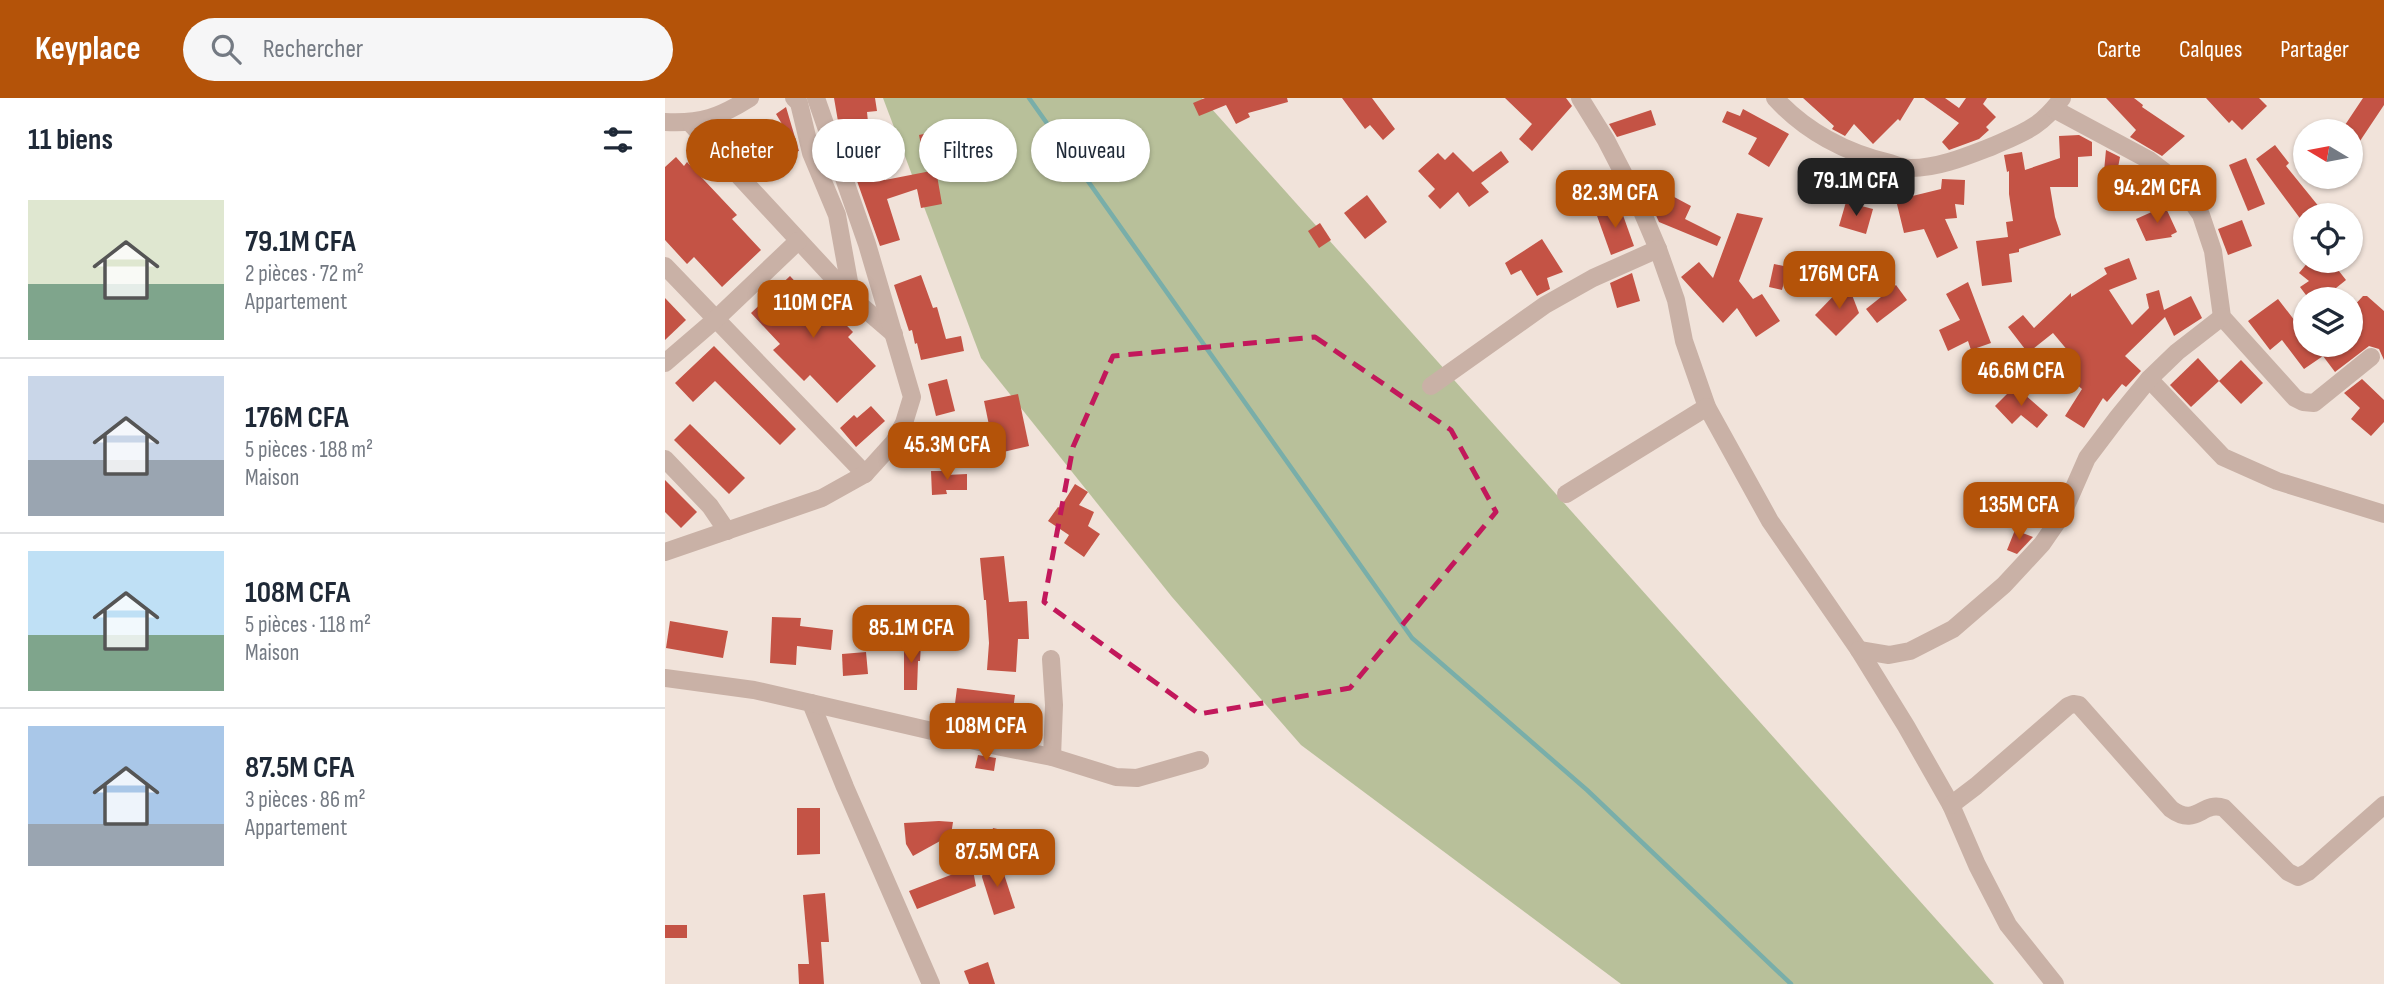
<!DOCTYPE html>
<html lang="fr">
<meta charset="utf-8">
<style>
:root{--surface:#fff;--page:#f6f6f7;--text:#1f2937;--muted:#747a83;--line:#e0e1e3;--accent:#b45309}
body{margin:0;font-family:"Sofia Sans Condensed",sans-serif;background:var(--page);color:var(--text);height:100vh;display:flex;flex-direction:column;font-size:26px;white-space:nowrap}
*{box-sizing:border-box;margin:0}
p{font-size:23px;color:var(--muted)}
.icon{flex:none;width:38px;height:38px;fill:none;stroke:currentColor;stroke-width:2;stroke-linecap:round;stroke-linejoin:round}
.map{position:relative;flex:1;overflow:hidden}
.sheet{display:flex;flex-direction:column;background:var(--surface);width:665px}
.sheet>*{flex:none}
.top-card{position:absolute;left:21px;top:21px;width:665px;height:63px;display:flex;gap:14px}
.needle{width:46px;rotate:280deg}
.buttons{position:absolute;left:1628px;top:21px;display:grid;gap:14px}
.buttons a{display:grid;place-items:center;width:70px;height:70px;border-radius:50%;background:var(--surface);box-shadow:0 2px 5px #0004;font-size:35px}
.price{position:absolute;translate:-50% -60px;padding:0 16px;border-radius:14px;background:var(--accent);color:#fff;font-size:23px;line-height:46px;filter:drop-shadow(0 2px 4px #0008)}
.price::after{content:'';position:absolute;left:50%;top:42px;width:21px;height:16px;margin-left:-10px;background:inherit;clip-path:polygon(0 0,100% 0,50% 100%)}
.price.active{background:#222;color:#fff}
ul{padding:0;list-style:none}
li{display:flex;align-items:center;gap:21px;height:175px;padding:0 28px}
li+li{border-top:2px solid var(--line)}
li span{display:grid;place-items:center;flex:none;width:196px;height:140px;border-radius:0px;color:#555}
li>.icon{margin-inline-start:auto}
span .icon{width:84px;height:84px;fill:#fffc;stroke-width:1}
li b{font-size:30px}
h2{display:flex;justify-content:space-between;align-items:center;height:84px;padding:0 28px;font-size:30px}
.chip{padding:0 24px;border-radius:32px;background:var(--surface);box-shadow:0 2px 5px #0004;font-size:24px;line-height:63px}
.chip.active{background:var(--accent);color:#fff}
header{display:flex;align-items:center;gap:42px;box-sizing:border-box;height:98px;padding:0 35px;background:var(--accent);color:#fff}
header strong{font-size:33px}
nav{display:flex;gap:38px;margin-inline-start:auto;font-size:24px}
.search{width:490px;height:63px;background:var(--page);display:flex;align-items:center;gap:18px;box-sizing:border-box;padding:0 24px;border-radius:38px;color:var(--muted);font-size:26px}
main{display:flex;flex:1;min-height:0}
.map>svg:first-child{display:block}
</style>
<header>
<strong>Keyplace</strong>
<div class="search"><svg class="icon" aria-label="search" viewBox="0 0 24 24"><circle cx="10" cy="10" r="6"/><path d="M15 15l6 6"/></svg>Rechercher</div>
<nav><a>Carte</a><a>Calques</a><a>Partager</a></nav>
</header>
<main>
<section class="sheet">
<h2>11 biens<svg class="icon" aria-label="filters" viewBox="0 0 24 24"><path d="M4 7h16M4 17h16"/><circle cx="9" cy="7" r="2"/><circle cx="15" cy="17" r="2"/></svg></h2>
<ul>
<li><span style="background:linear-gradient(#dfe7d0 60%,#7fa58c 0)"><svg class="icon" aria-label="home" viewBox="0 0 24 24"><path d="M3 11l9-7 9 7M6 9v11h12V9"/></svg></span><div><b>79.1M CFA</b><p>2 pièces · 72 m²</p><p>Appartement</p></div></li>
<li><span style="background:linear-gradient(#c9d6e8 60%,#9aa5b1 0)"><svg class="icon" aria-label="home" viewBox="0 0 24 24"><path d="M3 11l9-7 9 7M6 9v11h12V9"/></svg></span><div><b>176M CFA</b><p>5 pièces · 188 m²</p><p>Maison</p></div></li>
<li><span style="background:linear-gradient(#bfe0f5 60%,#7fa58c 0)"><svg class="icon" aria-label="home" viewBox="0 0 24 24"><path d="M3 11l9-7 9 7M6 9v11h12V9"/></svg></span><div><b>108M CFA</b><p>5 pièces · 118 m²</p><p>Maison</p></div></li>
<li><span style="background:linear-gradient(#a9c7e8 70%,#9aa5b1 0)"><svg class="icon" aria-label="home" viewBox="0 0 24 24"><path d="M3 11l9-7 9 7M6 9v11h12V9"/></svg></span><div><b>87.5M CFA</b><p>3 pièces · 86 m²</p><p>Appartement</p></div></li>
</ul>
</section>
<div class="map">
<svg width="1719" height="886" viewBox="0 0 1719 886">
<rect width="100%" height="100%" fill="#f1e3da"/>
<path fill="#b8c09a" d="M218,0H537L1329,886H956L636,647L507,499L316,260Z"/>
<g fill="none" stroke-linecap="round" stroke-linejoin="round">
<path stroke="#79aea9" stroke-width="4.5" d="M364,0L747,540L922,692L1126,886"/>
</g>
<g fill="#c45345">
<path d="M169,0H210L212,13L202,14L206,54L210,51L220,82L271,72L277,106L256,110L252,91L222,101L235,142L215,148L175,35Z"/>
<path d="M540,0H622L623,4L583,15L585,19L571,26L561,7L534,18L528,5Z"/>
<path d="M677,0H707L730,31L718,42L705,27L700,31Z"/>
<path d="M840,0H901L907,8L867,53L854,41L867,26Z"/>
<path d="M1138,0H1249L1235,23L1233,21L1208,46L1189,26L1180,38L1167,31L1169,28Z"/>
<path d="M1259,0H1280L1294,10L1301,0H1322L1318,6L1331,19L1321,29L1324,32L1314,41L1284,52L1277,44L1294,25Z"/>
<path d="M1441,0H1469L1478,7L1477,9L1520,38L1497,58L1465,39L1471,32Z"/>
<path d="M1541,0H1594L1602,8L1577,32L1567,22L1564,25Z"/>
<path d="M1698,0H1719V7L1685,58V33H1676Z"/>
<path d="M121,9L134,53L124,55L117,26L111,16Z"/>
<path d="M1078,11L1124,36L1104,69L1083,56L1092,40L1057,24L1062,13L1075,18Z"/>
<path d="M986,12L991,27L952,39L944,26Z"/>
<path d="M304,26L310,56L283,62L284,66L261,71L254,37Z"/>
<path d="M1414,37L1427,44V58L1413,59V89H1385L1390,119L1396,137L1354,151V154L1344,156L1347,184L1317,188L1311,143L1343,139L1341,124L1348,123L1344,96V73L1342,74L1339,57L1357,54L1360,72L1395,60L1394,38Z"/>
<path d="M1610,47L1624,65L1621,68L1655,110L1645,117H1640L1637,123L1591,61Z"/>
<path d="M1441,52L1455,59L1452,75L1439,73Z"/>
<path d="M836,53L844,64L816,85L824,94L804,109L793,94L775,111L763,98L770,91L753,73L773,55L780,62L788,54L808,74Z"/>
<path d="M11,59L19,68L22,64L72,117L67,121L96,152L57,189L29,159L22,166L0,142V69Z"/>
<path d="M1581,60L1600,106L1583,113L1564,67Z"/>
<path d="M1277,81L1300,82L1299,107L1290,106L1292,120L1280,121L1293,150L1272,160L1259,131L1239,135L1231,102L1276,91Z"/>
<path d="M998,93L1026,108L1020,121L1056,139L1052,148L994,124L988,111Z"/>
<path d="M702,97L722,124L700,141L679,115Z"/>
<path d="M1181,104L1208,111L1201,136L1174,128Z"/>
<path d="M954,106L969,148L946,157L931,115Z"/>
<path d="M1500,108L1512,134L1506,137L1507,139L1481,143L1471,121Z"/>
<path d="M1072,115L1098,120L1074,183L1088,201L1097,196L1115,223L1091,239L1072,210L1058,225L1016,179L1034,164L1048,180Z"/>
<path d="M1577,122L1587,148L1563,157L1553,131Z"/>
<path d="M655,125L666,142L654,150L643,133Z"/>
<path d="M877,141L898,174L882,180L885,191L872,198L856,172L846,177L840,165Z"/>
<path d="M1464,160L1472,181L1444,192L1467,227L1484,210L1481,196L1494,192L1499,212L1526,198L1537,220L1509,238L1500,219L1460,258L1476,273L1461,289L1457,286L1442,304L1438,300L1419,330L1400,318L1417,291L1403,279L1414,266L1388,235L1363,255L1343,229L1358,217L1369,230L1406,195V199L1442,176L1439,170Z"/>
<path d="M1644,163H1648L1654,168L1662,163H1666L1681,182L1666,194L1671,201H1644L1635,189L1644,183L1634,175Z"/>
<path d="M1109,166L1123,169L1117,192L1104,189Z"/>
<path d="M967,175L975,203L952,210L945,185Z"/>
<path d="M256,177L268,210L272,209L281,241L296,238L299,253L256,262L252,245L250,246L247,232L244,233L229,187Z"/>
<path d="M125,178L152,207L157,202L188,234L183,239L211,268L172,305L145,277L139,283L108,252L115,246L86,215Z"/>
<path d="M1182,184L1194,215L1171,238L1150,217Z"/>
<path d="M1303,184L1326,245L1306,252L1303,243L1283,253L1274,232L1295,222L1281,196Z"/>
<path d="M1231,187L1242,202L1212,225L1201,211Z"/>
<path d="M1698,198H1702L1719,213V262L1714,251L1704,248L1670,274L1658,258L1639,271L1617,242L1605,252L1583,223L1613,201L1640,236V247H1685V212Z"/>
<path d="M0,200L21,222L0,242Z"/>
<path d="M49,248L131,331L115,347L50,283L28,304L10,285Z"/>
<path d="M1533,260L1554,283L1526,309L1505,287Z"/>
<path d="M1576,262L1598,285L1576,306L1554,283Z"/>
<path d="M282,281L290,313L271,318L263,286Z"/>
<path d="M1697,281L1719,302V324L1706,338L1686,321L1695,310L1679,295Z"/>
<path d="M1350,288L1383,317L1372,330L1356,317L1347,326L1330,308Z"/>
<path d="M353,296L364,348L330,356L319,303Z"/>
<path d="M206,308L220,323L191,349L175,330L189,317L192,320Z"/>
<path d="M25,326L80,380L64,396L9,342Z"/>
<path d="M266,373H281V377L302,376V392H281L282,396L267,397Z"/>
<path d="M0,382L32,414L16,430L0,414Z"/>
<path d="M410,386L423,394L414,407L429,414L423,428L435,436L419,459L399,445L404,437L383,423L393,409L395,410Z"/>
<path d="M1350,432L1368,439L1352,456L1342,452Z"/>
<path d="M339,458L344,504L362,503L364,541H353L351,574L322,572L324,545L321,502H319L315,460Z"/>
<path d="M107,519L136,520L135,528L168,532L166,552L132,548L131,567L105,565Z"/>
<path d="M5,523L63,533L58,560L1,550Z"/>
<path d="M239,544L256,546L255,563H253L252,592H239Z"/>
<path d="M201,554L203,576L178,578L177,556Z"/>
<path d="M292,590L350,597L347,619L313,615L312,624L288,621Z"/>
<path d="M313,657L331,660L329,673L310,670Z"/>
<path d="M132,710H155V756L132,757Z"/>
<path d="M274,723L288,724L286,737L248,758L241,746L239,725Z"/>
<path d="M328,730L341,733L338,748L324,745Z"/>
<path d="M304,751L311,788L252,811L244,793L296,773L293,753Z"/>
<path d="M335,764L350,810L329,817L317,779L319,769Z"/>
<path d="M160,795L164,844H156L159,886H134L133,866H144L138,797Z"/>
<rect x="0" y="827" width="22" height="13"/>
<path d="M323,864L330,886H304L299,873Z"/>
</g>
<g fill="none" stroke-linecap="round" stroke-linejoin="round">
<g stroke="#c9b1a6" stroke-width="18">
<path d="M129,0L134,5L146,55L172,117L187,200"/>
<path d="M915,0L941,42L973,104L993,151L1011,202L1019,243L1042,309L1105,423L1194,552L1241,628L1286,707L1312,767L1343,827L1390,886"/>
<path d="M1110,0C1140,33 1181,55 1225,65C1231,67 1239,70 1246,70C1274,70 1302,58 1328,48C1360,34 1376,29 1397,0"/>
<path d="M1389,11L1484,62L1514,85L1536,117L1548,153L1557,219L1630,300L1638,304L1649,305L1706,259"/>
<path d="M0,24C36,26 55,19 85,0"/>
<path d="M26,26L187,200L229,236"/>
<path d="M0,168L200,376"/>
<path d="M0,265L51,221L133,143"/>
<path d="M1484,281L1558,359L1612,383L1719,416"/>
<path d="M766,288L880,207L928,180L993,151"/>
<path d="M0,361L45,408L62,433"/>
<path d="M901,396L1042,309"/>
<path d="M0,454L157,400L200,376L229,344L239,325L247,299L202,146L151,0"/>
<path d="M1194,552L1224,557L1245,553L1288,531L1339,487L1377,446L1397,417L1422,360L1453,319L1484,281L1512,254L1557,219"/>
<path d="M386,561L389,607L387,659"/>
<path d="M0,580L89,592L146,605L180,689L266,886"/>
<path d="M146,605L336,649L387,659L451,679L472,680L535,662"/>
<path d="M1286,707L1311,688L1403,608L1408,606L1414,607L1506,711C1532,730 1537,702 1559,710L1623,774L1633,779L1643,774L1719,707"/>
</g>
</g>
<path fill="none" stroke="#c2185b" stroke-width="5" stroke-dasharray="14 9" stroke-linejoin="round" d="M650,239L786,332L831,414L685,590L534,616L379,504L408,349L448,258Z"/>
</svg>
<div class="buttons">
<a><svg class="needle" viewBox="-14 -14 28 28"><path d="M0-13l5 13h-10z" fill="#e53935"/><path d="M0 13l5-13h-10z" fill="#747a83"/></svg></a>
<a><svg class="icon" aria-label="locate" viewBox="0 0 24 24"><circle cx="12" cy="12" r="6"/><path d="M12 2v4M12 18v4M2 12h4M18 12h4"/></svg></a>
<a><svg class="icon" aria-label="layers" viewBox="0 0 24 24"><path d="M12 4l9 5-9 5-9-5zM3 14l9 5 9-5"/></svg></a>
</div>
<b class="price active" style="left:1191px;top:120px">79.1M CFA</b>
<b class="price" style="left:1492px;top:127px">94.2M CFA</b>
<b class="price" style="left:950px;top:132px">82.3M CFA</b>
<b class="price" style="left:1174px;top:213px">176M CFA</b>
<b class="price" style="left:148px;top:242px">110M CFA</b>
<b class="price" style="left:1356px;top:310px">46.6M CFA</b>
<b class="price" style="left:282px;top:384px">45.3M CFA</b>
<b class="price" style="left:1354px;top:444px">135M CFA</b>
<b class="price" style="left:246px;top:567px">85.1M CFA</b>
<b class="price" style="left:321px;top:665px">108M CFA</b>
<b class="price" style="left:332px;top:791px">87.5M CFA</b>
<div class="top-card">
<a class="chip active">Acheter</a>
<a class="chip">Louer</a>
<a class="chip">Filtres</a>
<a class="chip">Nouveau</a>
</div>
</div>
</main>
